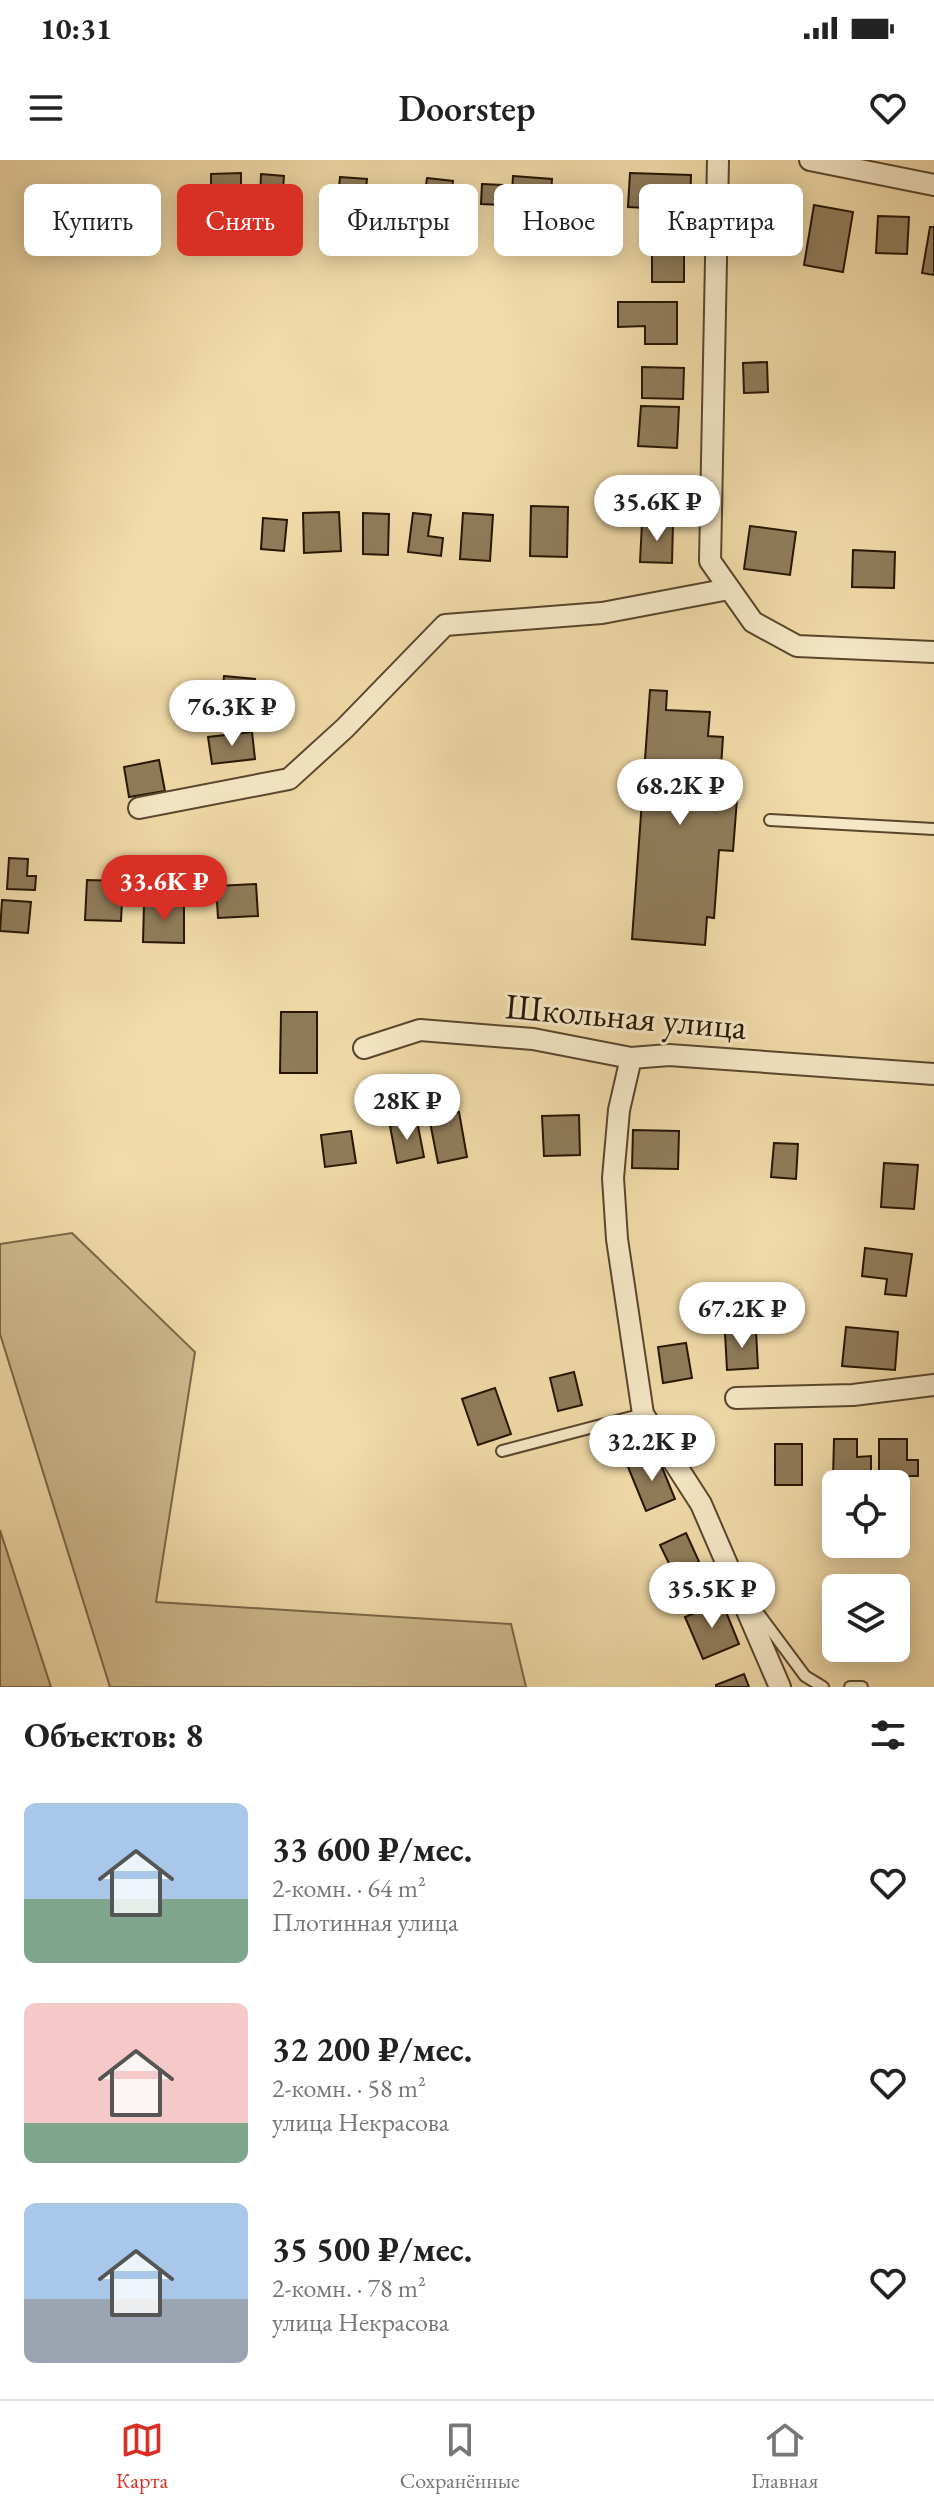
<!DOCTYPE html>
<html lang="ru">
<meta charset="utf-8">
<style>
:root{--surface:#fff;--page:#f6f6f6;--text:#222;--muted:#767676;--line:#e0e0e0;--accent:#d93025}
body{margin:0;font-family:"EB Garamond",serif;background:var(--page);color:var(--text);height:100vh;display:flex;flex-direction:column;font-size:30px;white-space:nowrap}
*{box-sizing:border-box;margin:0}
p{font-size:26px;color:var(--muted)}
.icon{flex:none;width:44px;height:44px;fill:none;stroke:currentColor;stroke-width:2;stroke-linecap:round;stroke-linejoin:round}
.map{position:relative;height:1527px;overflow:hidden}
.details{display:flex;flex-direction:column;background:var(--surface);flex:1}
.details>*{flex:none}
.banner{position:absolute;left:24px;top:24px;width:886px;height:72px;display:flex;gap:16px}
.buttons{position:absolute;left:822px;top:1310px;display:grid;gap:16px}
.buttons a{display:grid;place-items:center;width:88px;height:88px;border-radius:12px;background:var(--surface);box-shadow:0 4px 20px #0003;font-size:40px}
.price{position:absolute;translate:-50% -68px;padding:0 18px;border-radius:28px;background:#fff;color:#222;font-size:26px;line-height:52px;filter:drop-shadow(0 2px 4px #0008)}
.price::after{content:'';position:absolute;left:50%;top:48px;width:24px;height:18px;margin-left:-12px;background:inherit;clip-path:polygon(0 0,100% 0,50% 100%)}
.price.selected{background:var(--accent);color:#fff}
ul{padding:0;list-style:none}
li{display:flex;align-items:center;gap:24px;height:200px;padding:0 24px}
li span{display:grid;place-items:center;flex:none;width:224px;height:160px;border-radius:12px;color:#555}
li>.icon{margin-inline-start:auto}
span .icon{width:96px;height:96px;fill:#fffc;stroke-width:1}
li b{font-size:34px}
h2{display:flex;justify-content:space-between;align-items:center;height:96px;padding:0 24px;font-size:34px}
.tag{padding:0 28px;border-radius:12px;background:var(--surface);box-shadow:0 4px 20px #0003;font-size:28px;line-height:72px}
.tag.selected{background:var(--accent);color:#fff}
.status{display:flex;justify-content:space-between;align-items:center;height:56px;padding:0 40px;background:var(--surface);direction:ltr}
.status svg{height:22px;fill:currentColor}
header{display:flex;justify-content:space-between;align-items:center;height:104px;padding:0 24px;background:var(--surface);font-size:36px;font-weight:600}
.dock{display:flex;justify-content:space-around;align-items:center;height:112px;border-top:2px solid var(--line);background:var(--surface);font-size:22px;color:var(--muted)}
.dock a{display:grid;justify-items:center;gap:4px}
.dock .selected{color:var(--accent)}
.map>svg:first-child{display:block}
</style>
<div class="status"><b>10:31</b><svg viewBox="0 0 49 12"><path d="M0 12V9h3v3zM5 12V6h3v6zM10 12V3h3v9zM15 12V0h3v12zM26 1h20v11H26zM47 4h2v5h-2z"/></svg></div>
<header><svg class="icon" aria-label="menu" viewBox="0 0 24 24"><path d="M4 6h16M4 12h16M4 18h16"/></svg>Doorstep<svg class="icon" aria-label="heart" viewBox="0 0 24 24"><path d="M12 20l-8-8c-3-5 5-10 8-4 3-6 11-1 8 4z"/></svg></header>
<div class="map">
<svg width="934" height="1527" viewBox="0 0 934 1527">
<rect width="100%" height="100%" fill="#f1dba9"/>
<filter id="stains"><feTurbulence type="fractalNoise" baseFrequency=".0025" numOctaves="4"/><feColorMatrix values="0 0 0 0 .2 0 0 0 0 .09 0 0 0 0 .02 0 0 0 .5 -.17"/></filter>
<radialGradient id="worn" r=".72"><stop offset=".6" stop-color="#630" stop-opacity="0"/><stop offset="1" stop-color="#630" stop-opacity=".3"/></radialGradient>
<g fill="#ceb98d" stroke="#7a6748" stroke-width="2">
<path d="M72,1073L195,1192L156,1442L511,1464L526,1527H110L0,1174V1084Z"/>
<path d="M0,1370L51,1527H0Z"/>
</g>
<g fill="#907c5a" stroke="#261504" stroke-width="2">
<path d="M241,13V59H211V14Z"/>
<path d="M630,13L691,15L690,50L628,47Z"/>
<path d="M261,14L284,16L282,42L260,40Z"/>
<path d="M513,16L552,19L550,51L511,49Z"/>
<path d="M340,17L367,19L364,50L337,47Z"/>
<path d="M427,18L453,21L448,65L421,61Z"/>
<path d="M482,24L503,25L502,45L481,44Z"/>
<path d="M763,36L800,42L794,88L759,85Z"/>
<path d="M814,45L853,52L843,112L804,105Z"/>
<path d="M878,56L909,57L907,94L876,93Z"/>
<path d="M930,67H934V115L922,113Z"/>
<path d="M684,79V122H652V80Z"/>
<path d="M618,142H677V184H645V166L618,167Z"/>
<path d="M767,202L768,232L744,233L743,203Z"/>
<path d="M642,207L684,208L683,239L642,238Z"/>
<path d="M641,246L679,247L677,288L638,286Z"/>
<path d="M531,346L568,347L567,397L530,396Z"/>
<path d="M339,352L341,391L304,393L303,353Z"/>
<path d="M363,353L389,354L388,395L363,394Z"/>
<path d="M413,353L431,355L428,376L443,378L441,396L408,392Z"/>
<path d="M463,353L493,355L490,401L460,399Z"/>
<path d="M263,358L287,360L284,391L261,389Z"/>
<path d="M642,363H673L672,403L640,402Z"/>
<path d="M750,366L796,372L790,415L744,409Z"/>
<path d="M853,390L895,392L894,428L852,427Z"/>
<path d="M224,516L255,519L252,547L221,544Z"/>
<path d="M650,530L667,531L666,550L710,552L708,576L723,577L719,637L737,639L733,691L719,690L714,758L707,757L705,785L632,779Z"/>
<path d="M252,572L255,599L212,604L208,577Z"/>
<path d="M159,600L165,631L129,637L124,607Z"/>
<path d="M9,698L28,699L27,716H36L35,730L7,729Z"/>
<path d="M87,720L123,721L121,761L85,760Z"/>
<path d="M256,724L258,756L218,758L216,726Z"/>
<path d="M2,740L31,742L28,773L0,771Z"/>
<path d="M144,744H184V783L143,782Z"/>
<path d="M281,852H317V913H280Z"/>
<path d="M459,952L467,997L438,1003L429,957Z"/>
<path d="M579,955L580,995L544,996L542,956Z"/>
<path d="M417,961L424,997L397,1003L390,966Z"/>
<path d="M633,970L679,971L678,1009L632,1008Z"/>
<path d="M351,971L356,1003L325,1007L321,975Z"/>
<path d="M774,983L798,984L796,1019L771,1017Z"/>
<path d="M884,1003L918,1005L914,1049L881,1047Z"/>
<path d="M865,1088L912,1094L906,1136L885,1134L887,1119L862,1116Z"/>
<path d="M846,1167L898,1172L895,1210L842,1206Z"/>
<path d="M756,1171L758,1208L727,1210L725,1173Z"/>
<path d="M686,1183L692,1218L663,1223L658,1187Z"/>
<path d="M574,1212L582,1245L558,1251L550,1218Z"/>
<path d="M495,1228L511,1274L478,1285L462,1239Z"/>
<path d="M834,1279H857V1297L871,1296V1319H833Z"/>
<path d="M879,1279H907V1300H918V1316H879Z"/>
<rect x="775" y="1284" width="27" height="41"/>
<path d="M657,1295L675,1339L646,1351L628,1307Z"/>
<path d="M686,1373L701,1406L676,1418L660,1385Z"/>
<path d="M722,1442L739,1484L703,1499L685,1457Z"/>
<path d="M744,1514L749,1527H716V1525Z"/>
</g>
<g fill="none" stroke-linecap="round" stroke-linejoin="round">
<defs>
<g id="service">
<path d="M770,660L934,669"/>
<path d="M502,1291L643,1254"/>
<path d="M753,1446L805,1516L823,1527"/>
<path d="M850,1527H862"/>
</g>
<g id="minor">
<path d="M718,0L710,401L753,462L797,486L934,492"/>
<path d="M810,0L934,25"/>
<path d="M139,648L289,619L345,568L445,465L602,453L729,429"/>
<path d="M364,888L420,870L533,879L631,898L669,895L934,914"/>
<path d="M631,898L619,950L613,1018L617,1079L643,1254L701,1344L780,1527"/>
<path d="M736,1238L853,1235L934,1225"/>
</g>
</defs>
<use href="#service" stroke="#59462d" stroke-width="14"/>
<use href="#minor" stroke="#59462d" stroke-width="24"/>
<use href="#service" stroke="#f6e8c7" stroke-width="10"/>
<use href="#minor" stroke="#f6e8c7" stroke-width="20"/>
</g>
<g text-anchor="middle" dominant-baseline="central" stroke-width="6" stroke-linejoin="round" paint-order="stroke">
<g font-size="36" fill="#261504" stroke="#f6e8c7">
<text transform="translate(626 856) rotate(5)">Школьная улица</text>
</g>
</g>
<rect width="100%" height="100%" filter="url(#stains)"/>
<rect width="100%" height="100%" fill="url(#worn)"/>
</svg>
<div class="buttons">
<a><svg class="icon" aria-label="locate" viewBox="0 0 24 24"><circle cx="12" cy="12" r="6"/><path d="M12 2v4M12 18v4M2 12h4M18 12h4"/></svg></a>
<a><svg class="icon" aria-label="layers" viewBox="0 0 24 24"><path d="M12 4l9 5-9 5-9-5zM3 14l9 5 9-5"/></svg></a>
</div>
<b class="price" style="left:657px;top:383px">35.6K ₽</b>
<b class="price" style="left:232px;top:588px">76.3K ₽</b>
<b class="price" style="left:680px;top:667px">68.2K ₽</b>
<b class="price selected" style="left:164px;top:763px">33.6K ₽</b>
<b class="price" style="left:407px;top:982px">28K ₽</b>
<b class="price" style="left:742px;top:1190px">67.2K ₽</b>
<b class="price" style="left:652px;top:1323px">32.2K ₽</b>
<b class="price" style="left:712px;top:1470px">35.5K ₽</b>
<div class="banner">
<a class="tag">Купить</a>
<a class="tag selected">Снять</a>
<a class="tag">Фильтры</a>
<a class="tag">Новое</a>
<a class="tag">Квартира</a>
</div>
</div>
<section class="details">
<h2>Объектов: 8<svg class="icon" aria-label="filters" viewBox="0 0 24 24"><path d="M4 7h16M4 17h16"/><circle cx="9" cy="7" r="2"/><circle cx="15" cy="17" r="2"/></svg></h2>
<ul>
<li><span style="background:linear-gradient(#a9c7e8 60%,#7fa58c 0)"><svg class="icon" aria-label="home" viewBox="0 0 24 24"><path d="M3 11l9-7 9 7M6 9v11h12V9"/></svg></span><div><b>33 600 ₽/мес.</b><p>2-комн. · 64 m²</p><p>Плотинная улица</p></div><svg class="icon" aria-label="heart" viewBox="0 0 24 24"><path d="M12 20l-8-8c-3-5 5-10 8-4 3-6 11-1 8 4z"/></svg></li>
<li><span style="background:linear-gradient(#f6c9c9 75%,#7fa58c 0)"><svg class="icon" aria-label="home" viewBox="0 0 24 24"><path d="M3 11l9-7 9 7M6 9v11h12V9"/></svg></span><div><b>32 200 ₽/мес.</b><p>2-комн. · 58 m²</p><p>улица Некрасова</p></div><svg class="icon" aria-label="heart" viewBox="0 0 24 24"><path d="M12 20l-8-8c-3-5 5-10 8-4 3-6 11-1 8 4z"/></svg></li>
<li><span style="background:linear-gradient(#a9c7e8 60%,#9aa5b1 0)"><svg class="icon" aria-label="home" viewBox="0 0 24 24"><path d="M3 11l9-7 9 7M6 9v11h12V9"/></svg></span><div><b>35 500 ₽/мес.</b><p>2-комн. · 78 m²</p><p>улица Некрасова</p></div><svg class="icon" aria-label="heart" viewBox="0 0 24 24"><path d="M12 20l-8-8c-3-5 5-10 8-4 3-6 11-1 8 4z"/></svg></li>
</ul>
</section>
<nav class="dock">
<a class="selected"><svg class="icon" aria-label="map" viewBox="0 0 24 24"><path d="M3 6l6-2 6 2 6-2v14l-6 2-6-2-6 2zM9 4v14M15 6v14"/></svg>Карта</a>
<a><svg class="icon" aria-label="saved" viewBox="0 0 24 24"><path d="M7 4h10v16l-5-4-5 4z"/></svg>Сохранённые</a>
<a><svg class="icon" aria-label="home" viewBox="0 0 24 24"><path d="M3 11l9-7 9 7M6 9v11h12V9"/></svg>Главная</a>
</nav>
